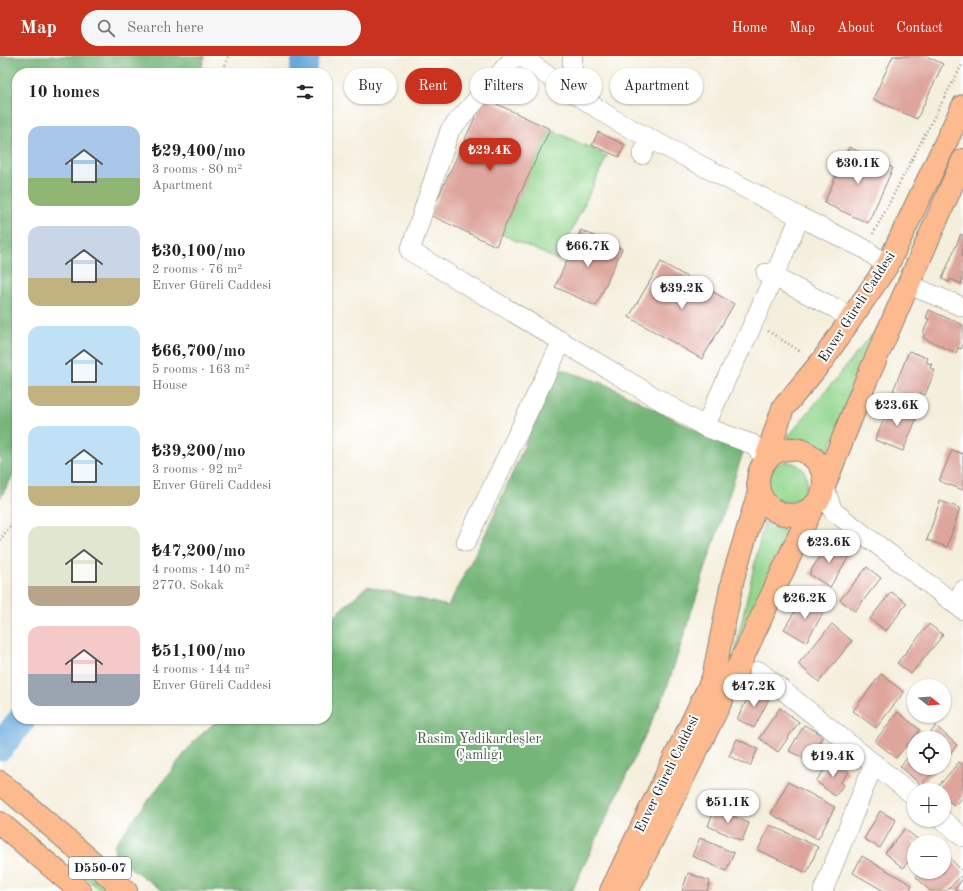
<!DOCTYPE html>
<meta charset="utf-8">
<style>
:root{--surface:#fff;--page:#f6f6f6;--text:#222;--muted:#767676;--accent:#c8321e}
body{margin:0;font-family:"Old Standard TT",serif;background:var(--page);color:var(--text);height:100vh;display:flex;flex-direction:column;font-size:15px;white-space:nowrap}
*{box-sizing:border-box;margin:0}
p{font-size:13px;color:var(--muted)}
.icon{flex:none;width:22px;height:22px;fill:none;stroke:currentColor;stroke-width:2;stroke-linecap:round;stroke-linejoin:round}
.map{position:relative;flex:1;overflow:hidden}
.drawer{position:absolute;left:12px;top:12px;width:320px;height:656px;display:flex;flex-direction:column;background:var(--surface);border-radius:16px;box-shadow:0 1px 3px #0004}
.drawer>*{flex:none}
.guide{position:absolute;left:344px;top:12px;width:380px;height:36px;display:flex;gap:8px}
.needle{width:26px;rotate:107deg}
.controls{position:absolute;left:907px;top:623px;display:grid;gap:8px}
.controls a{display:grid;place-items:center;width:44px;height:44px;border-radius:50%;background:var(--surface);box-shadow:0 1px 3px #0004;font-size:20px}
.price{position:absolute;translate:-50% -34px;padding:0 9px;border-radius:14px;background:#fff;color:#222;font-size:13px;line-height:26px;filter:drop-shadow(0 1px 2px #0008)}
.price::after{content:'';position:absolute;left:50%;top:24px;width:12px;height:9px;margin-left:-6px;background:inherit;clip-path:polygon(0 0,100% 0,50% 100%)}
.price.current{background:var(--accent);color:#fff}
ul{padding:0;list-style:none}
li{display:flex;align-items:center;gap:12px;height:100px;padding:0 16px}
li span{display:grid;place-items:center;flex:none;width:112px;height:80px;border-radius:12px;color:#555}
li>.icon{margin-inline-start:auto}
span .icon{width:48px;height:48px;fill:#fffc;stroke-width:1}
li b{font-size:17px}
h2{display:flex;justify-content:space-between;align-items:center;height:48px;padding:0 16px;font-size:17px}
.tag{padding:0 14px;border-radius:18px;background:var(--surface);box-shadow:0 1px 3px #0004;font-size:14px;line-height:36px}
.tag.current{background:var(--accent);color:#fff}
header{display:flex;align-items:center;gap:24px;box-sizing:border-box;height:56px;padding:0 20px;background:var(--accent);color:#fff}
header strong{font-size:19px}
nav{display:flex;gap:22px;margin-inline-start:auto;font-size:14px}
.search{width:280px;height:36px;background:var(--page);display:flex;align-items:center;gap:10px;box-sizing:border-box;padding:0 14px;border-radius:22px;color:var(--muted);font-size:15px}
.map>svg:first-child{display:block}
</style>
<header>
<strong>Map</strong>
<div class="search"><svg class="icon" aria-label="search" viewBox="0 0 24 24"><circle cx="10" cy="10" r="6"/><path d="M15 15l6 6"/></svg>Search here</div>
<nav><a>Home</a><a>Map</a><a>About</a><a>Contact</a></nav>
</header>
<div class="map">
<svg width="963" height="835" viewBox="0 0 963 835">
<rect width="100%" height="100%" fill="#fff"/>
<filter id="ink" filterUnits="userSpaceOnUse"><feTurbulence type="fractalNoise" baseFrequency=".025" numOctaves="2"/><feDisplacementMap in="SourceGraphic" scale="8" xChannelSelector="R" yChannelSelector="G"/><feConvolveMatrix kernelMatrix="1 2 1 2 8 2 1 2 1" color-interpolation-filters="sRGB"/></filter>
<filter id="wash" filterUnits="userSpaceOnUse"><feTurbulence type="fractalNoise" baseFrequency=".012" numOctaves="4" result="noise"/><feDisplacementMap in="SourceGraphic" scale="16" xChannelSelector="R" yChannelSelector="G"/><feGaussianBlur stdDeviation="0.9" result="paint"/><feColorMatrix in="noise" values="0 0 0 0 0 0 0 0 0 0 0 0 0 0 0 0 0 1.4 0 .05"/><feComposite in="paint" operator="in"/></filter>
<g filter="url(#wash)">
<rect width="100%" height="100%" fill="#f4eedc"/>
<g fill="#92d58d" stroke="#577854">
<path d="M550,73L607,100L558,204L501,178Z"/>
<path d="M897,248L825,402L807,385L787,382Z"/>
<circle cx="787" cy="426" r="20"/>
<path d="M764,466L773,472L795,477L730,618Z"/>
<path d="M86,810L114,835H101L78,815Z"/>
</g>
<g fill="#75b678" stroke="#48694a">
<path d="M0,0H205L200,17H17V413L0,442Z"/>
<path d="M558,312L605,328L700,376L744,393L666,635L572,835H163L115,801L114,789L194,685L219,663H327V566L367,530L448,550L489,471Z"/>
</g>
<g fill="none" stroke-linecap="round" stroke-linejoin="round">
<g stroke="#68a9dc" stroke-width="28">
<path d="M303,17L306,0"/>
<path d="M0,691L22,663"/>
</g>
</g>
<g id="blocks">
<g fill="#dea59c">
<path d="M893,0H926L943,8L917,63L873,43Z"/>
<path d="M484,42L550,73L496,190L430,159Z"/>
<path d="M598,76L625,89L619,101L592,89Z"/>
<path d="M849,91L893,112L868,167L824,147Z"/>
<path d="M581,174L622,193L596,250L555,231Z"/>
<path d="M961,178L963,179L962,228L950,223L949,226L942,223Z"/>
<path d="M661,206L734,248L702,303L629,261Z"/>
<path d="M929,254L963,269V288L961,293L958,292L956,297L923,282L925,278L923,277L929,263L926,262Z"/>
<path d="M909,295L928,302L926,306L932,308L930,312L935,314L925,339L920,337L919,340L910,337L909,340L893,335Z"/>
<path d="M891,347L918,359L903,395L875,384Z"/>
<path d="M952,394L963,398V434L939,425Z"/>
<path d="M940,445L960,452L947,491L927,484Z"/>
<path d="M828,486L850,499L830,531L809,518Z"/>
<path d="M867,511L881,522L855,555L840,544Z"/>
<path d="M891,536L907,547L886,575L870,563Z"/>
<path d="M804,541L825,554L806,586L784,573Z"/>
<path d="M832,568L852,585L819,626L798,608Z"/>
<path d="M929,568L943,579L911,618L897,607Z"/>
<path d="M881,618L904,636L876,672L853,655Z"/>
<path d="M753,632L770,641L754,672L737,663Z"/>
<path d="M780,652L799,666L778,696L759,682Z"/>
<path d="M898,656L920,674L896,702L875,685Z"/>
<path d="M804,669L823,679L809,705L789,695Z"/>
<path d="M936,670L957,689L944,704V682H926Z"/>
<path d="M737,683L758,693L750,710L729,700Z"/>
<path d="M914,695V712H937L921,729L900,710Z"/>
<path d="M833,703L849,716L841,726L844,729L835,740L816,725Z"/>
<path d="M959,706L963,709V741L955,750L944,741V734L936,733Z"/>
<path d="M788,726L835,751L818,783L771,758Z"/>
<path d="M715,752L749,767L742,785L708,770Z"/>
<path d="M880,755L896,764L880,792L864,783Z"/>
<path d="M770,769L818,791L807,817L758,794Z"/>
<path d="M905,773L921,786H914V799L903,812L885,797Z"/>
<path d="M700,782L734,797L726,815L692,800Z"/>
<path d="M944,796L963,816V818L946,835H930L916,821L921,816H944Z"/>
<path d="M862,800L912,829L909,835H884L853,817Z"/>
<path d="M688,817L710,825L707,835H682Z"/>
<path d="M963,822V835H954Z"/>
</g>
</g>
</g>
<g filter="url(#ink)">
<use href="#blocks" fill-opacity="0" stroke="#88857c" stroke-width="1"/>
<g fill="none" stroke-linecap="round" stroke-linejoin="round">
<defs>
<g id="minor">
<path d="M515,0L450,74L410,195L705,371"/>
<path d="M521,0L551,22L618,66L800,161L865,193L887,210"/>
<path d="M573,0L572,6L575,38"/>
<path d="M642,99L650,83"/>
<path d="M766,217L835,252L850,263"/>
<path d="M919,233L963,251"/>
<path d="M766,403L752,388L705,371L729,317L748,279L800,161"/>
<path d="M824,430L833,455L963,554"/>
<path d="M466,486L562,285"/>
<path d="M956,549L963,534"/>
<path d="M759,615L914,740"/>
<path d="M943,764L963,781"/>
<path d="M823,835L874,707"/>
</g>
<g id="major">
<circle cx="791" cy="426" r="33"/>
<path d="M766,403L783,352L822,305L887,210L963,50"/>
<path d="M824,430L863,332L963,104"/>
<path d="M611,835L713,622L733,522L759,436"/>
<path d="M627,835L742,603L812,452"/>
</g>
<g id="highway">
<path d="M0,726L126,835"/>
<path d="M0,767L80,835"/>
</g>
</defs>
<use href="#minor" stroke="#88857c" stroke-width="20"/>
<use href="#major" stroke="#88857c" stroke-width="24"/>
<use href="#highway" stroke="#88857c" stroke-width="24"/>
<g stroke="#88857c" stroke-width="2.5" stroke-dasharray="1 3" stroke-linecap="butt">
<path d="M223,17L228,0"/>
<path d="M944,42L963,7"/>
<path d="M873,178L942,46"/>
<path d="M768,275L801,296"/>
<path d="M0,484L17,460"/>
</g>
<use href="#minor" stroke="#fff" stroke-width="19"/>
<use href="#major" stroke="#fcba8e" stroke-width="22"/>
<use href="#highway" stroke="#fcba8e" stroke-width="22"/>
</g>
</g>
<g text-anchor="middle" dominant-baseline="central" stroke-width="4" stroke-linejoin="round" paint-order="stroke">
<rect fill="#fff" stroke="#606060" stroke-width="1" x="69" y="801" width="62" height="22" rx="3"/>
<g font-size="13" font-weight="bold" fill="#1c1c1c">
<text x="100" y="812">D550-07</text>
</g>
<g font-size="14" fill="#1c1c1c" stroke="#fff">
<text transform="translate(857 251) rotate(-57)">Enver Güreli Caddesi</text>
<text transform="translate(667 718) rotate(-64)">Enver Güreli Caddesi</text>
</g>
<g font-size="14" fill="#455d44" stroke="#fff">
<text x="479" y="683">Rasim Yedikardeşler<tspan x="479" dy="16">Çamlığı</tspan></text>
</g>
</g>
</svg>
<div class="controls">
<a><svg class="needle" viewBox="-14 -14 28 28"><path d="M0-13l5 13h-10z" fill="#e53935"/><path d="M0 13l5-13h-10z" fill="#767676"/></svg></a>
<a><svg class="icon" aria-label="locate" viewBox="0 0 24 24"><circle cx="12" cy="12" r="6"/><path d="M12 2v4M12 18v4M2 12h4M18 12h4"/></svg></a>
<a>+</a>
<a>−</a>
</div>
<b class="price current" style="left:490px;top:116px">₺29.4K</b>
<b class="price" style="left:858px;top:129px">₺30.1K</b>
<b class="price" style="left:588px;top:212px">₺66.7K</b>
<b class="price" style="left:682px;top:254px">₺39.2K</b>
<b class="price" style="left:897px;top:371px">₺23.6K</b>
<b class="price" style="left:829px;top:508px">₺23.6K</b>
<b class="price" style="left:805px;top:564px">₺26.2K</b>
<b class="price" style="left:754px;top:652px">₺47.2K</b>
<b class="price" style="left:833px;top:722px">₺19.4K</b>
<b class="price" style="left:728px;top:768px">₺51.1K</b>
<div class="guide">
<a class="tag">Buy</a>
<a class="tag current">Rent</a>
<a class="tag">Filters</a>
<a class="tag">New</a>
<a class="tag">Apartment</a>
</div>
<section class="drawer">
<h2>10 homes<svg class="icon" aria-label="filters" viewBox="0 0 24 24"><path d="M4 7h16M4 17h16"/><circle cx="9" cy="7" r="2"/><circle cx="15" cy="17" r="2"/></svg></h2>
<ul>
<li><span style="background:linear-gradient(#a9c7e8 65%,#8fb573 0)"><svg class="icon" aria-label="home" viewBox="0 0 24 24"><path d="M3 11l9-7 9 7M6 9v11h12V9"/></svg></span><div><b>₺29,400/mo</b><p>3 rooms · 80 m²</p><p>Apartment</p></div></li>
<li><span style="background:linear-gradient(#c9d6e8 65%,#c2b280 0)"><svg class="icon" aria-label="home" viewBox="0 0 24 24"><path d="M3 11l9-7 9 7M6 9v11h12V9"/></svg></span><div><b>₺30,100/mo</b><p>2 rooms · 76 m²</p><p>Enver Güreli Caddesi</p></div></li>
<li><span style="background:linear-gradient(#bfe0f5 75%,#c2b280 0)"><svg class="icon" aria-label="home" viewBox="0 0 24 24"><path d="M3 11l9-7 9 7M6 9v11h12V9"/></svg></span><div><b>₺66,700/mo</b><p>5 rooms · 163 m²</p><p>House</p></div></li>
<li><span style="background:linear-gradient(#bfe0f5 75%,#c2b280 0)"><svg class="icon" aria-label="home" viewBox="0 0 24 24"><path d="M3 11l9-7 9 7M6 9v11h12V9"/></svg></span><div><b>₺39,200/mo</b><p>3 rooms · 92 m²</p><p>Enver Güreli Caddesi</p></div></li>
<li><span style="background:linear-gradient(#dfe7d0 75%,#b9a48a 0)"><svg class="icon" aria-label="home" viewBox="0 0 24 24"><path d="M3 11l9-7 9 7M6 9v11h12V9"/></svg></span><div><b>₺47,200/mo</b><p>4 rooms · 140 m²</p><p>2770. Sokak</p></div></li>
<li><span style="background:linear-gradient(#f6c9c9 60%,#9aa5b1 0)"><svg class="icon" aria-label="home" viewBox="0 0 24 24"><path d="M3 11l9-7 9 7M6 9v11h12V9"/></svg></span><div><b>₺51,100/mo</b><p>4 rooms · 144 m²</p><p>Enver Güreli Caddesi</p></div></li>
</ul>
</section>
</div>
